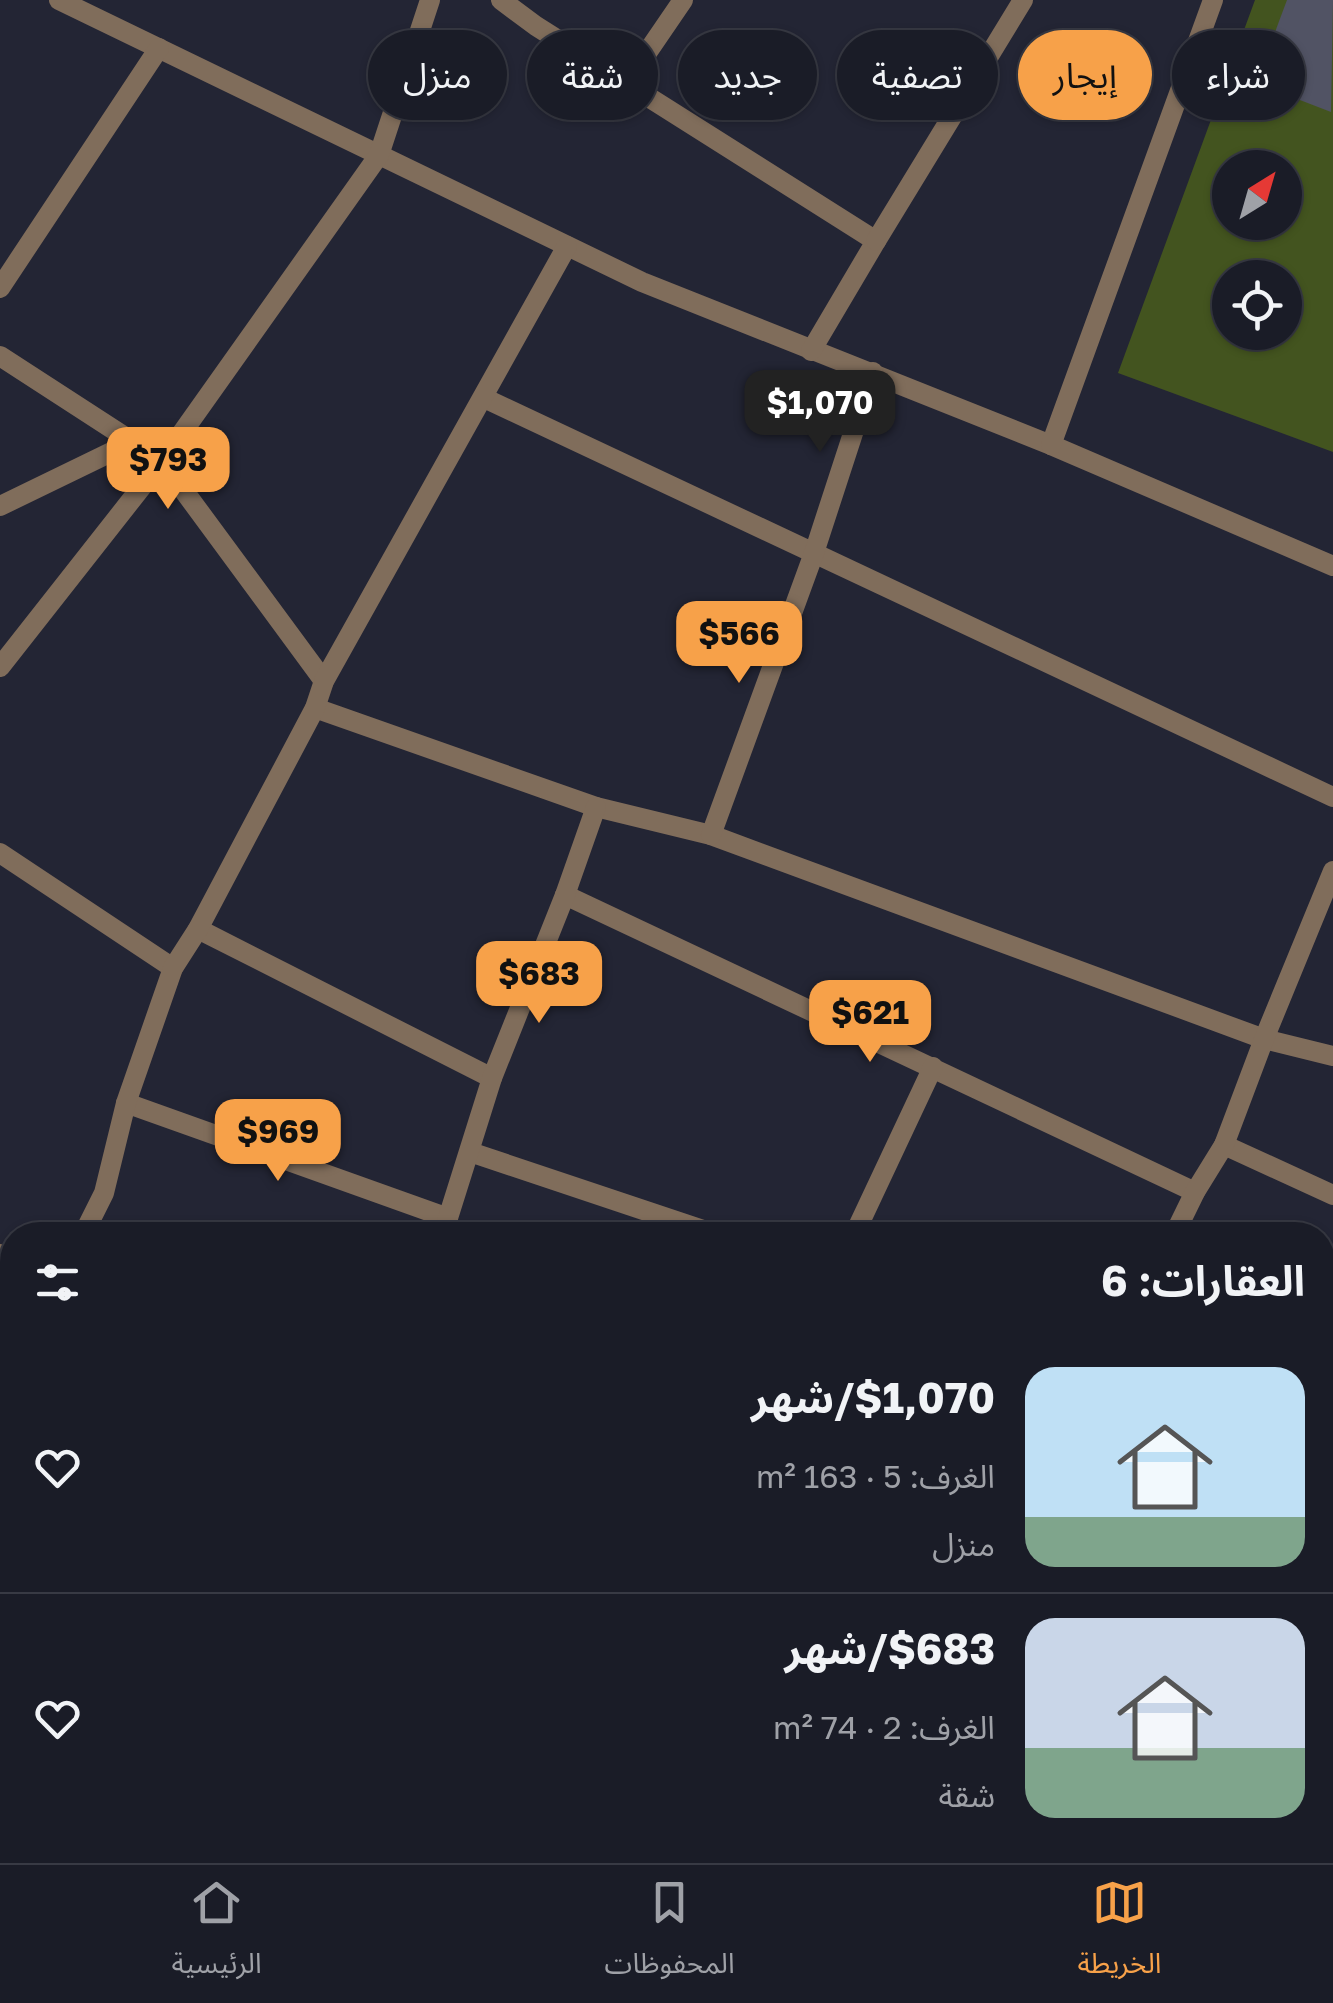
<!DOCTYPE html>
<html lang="ar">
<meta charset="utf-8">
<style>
:root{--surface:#1a1c27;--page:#272933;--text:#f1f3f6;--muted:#9fa1a7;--line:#383a44;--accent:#f7a149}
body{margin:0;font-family:"Golos Text","Noto Sans Arabic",sans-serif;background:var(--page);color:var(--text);direction:rtl;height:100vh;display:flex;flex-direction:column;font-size:38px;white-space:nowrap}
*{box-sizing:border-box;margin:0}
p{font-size:32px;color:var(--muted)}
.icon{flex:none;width:55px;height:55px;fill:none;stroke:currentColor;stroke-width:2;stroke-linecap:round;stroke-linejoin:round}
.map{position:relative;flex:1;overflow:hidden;direction:ltr}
.details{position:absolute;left:0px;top:1222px;width:1335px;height:642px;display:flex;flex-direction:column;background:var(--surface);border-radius:40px 40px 0 0;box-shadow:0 2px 8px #0004,0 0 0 2px var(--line);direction:rtl}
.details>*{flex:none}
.guide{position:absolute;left:30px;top:30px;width:1275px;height:90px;direction:rtl;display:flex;gap:20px}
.needle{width:65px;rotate:37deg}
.controls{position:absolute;left:1212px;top:150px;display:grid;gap:20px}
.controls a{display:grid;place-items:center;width:90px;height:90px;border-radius:50%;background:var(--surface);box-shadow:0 2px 8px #0004,0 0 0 2px var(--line);font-size:50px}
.price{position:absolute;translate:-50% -85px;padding:0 22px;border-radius:20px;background:var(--accent);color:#111;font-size:32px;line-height:65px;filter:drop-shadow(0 2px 5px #0008)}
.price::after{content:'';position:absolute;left:50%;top:60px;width:30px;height:22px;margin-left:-15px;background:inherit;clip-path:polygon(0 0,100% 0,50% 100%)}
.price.current{background:#222;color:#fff}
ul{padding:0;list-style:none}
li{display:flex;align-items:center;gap:30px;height:250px;padding:0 30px}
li+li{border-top:2px solid var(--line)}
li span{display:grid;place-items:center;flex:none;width:280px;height:200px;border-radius:30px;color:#555}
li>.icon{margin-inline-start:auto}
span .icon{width:120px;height:120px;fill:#fffc;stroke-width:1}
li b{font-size:42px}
h2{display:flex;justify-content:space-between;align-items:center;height:120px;padding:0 30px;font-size:42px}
.tag{padding:0 35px;border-radius:45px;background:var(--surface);box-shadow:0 2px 8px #0004,0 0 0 2px var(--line);font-size:35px;line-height:90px}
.tag.current{background:var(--accent);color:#111}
.tab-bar{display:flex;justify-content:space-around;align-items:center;height:140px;border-top:2px solid var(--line);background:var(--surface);font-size:28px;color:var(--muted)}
.tab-bar a{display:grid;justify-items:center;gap:5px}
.tab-bar .current{color:var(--accent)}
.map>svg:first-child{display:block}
</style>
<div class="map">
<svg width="1333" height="1863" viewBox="0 0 1333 1863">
<rect width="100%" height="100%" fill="#232534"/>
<path fill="#43541f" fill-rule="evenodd" d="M1255,0H1333V452L1118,373ZM1230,168H1285V222H1230ZM1230,278H1285V332H1230Z"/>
<path fill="#515364" d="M1287,0H1333L1331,112L1256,83Z"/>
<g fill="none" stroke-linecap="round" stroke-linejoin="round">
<g stroke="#806d5b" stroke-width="20">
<path d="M59,0L642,282L1051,445L1333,566"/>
<path d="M501,0L536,26L876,241L811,351"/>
<path d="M627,82L683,0"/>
<path d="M876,241L1023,0"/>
<path d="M0,288L159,48"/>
<path d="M0,356L162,461L324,681"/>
<path d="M484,398L1333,797"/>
<path d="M1051,445L1213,0"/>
<path d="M0,506L132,442"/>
<path d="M0,667L162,461L379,155L430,0"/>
<path d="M315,708L596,807L711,835L1264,1039L1333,1056"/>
<path d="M711,835L814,553L873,372"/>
<path d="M0,853L173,968"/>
<path d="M565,895L1195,1192"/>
<path d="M198,929L492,1078"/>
<path d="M126,1103L448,1218"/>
<path d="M1224,1145L1333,1195"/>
<path d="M470,1152L718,1235"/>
<path d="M83,1235L104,1193L126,1103L173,968L198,929L315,708L324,681L567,246"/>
<path d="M445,1235L448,1218L492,1078L565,895L596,807"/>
<path d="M854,1235L933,1067"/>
<path d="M1174,1235L1195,1192L1224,1145L1264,1039L1333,871"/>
<path d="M0,1254L12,1262"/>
<path d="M0,1387L8,1382L12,1373"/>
<path d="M1322,1425L1333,1429"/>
<path d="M1322,1671L1333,1634"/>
<path d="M414,1852L416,1863"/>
<path d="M836,1852L852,1863"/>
<path d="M47,1863L52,1852"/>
<path d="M450,1863L455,1852"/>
<path d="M868,1863L874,1852"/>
<path d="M1267,1863L1270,1852"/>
</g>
</g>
</svg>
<div class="controls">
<a><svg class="needle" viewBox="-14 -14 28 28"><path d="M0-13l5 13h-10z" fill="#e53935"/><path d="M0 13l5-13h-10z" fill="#9fa1a7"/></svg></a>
<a><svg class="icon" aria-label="locate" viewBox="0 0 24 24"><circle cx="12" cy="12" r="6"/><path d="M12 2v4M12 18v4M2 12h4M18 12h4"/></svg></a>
</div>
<b class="price current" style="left:820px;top:455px">$1,070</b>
<b class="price" style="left:168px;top:512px">$793</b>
<b class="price" style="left:739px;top:686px">$566</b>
<b class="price" style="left:539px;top:1026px">$683</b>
<b class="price" style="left:870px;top:1065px">$621</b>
<b class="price" style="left:278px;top:1184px">$969</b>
<div class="guide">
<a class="tag">شراء</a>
<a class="tag current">إيجار</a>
<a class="tag">تصفية</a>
<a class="tag">جديد</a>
<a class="tag">شقة</a>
<a class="tag">منزل</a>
</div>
<section class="details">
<h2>العقارات: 6<svg class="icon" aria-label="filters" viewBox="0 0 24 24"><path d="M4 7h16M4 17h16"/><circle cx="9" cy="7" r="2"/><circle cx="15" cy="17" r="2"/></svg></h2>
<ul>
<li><span style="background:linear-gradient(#bfe0f5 75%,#7fa58c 0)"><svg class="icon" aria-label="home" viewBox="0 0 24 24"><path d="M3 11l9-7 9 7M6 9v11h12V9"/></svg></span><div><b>$1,070/شهر</b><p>الغرف: 5 · 163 m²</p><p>منزل</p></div><svg class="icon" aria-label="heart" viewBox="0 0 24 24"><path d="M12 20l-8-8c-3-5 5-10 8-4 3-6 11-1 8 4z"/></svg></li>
<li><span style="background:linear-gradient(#c9d6e8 65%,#7fa58c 0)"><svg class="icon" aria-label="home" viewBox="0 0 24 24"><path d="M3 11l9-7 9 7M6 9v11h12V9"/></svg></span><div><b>$683/شهر</b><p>الغرف: 2 · 74 m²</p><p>شقة</p></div><svg class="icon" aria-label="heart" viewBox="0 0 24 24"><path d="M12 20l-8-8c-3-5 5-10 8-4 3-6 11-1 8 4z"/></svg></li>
</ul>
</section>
</div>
<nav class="tab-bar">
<a class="current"><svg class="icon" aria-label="map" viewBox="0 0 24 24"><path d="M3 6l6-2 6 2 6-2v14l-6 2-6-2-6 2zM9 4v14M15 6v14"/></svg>الخريطة</a>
<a><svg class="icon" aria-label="saved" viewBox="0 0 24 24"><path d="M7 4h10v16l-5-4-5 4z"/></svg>المحفوظات</a>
<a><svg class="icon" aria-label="home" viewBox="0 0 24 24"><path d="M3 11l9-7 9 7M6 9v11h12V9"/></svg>الرئيسية</a>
</nav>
